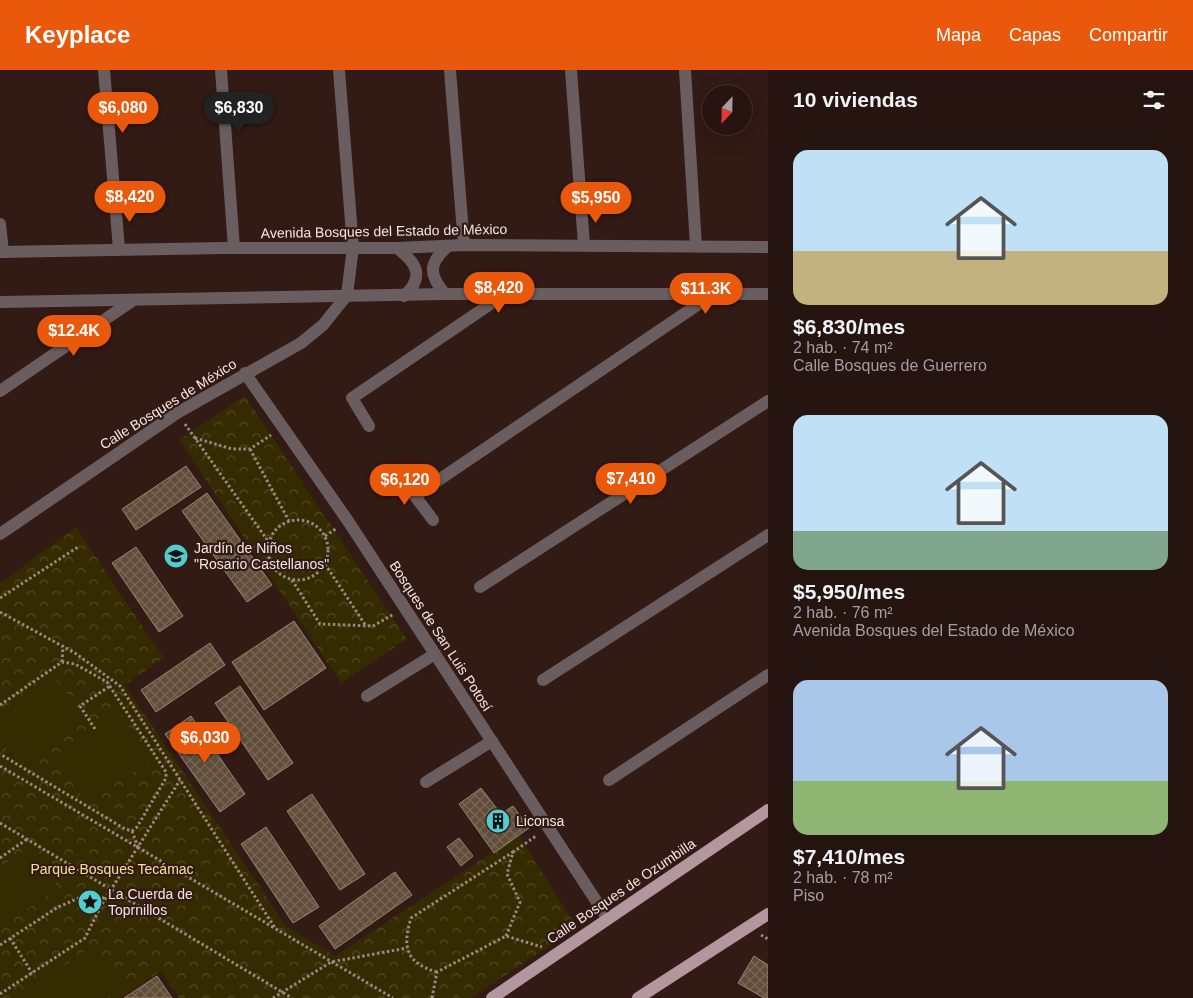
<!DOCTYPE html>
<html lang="es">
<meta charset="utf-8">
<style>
:root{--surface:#261410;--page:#2e1d19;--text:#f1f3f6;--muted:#a49e9f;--line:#423330;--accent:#ea580c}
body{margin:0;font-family:Arial,sans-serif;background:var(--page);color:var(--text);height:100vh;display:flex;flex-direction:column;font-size:19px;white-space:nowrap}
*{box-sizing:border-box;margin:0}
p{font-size:16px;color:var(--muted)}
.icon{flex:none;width:28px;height:28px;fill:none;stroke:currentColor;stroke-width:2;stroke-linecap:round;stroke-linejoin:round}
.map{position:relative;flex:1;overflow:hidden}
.sheet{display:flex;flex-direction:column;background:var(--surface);width:425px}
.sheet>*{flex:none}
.needle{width:32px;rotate:202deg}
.tools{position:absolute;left:702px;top:15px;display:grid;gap:10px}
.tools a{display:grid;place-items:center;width:50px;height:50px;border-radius:50%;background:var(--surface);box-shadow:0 5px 20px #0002,0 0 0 1px var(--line);font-size:25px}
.price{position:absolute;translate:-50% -42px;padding:0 11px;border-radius:18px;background:var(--accent);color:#fff;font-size:16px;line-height:32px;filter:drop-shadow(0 1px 2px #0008)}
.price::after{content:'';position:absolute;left:50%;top:30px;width:15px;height:11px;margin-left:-8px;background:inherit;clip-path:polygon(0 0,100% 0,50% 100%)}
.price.selected{background:#222;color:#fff}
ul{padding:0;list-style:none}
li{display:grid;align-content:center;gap:10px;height:265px;padding:0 25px}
li span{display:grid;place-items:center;height:155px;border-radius:15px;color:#555}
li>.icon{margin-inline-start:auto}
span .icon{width:90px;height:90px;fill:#fffc;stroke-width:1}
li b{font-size:21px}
h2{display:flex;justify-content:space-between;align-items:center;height:60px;padding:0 25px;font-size:21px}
header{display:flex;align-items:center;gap:30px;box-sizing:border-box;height:70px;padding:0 25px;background:var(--accent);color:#fff}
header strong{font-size:24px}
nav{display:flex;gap:28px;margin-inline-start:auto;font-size:18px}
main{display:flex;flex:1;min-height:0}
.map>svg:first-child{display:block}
</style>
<header>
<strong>Keyplace</strong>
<nav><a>Mapa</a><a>Capas</a><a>Compartir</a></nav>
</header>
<main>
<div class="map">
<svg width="768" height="928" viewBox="0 0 768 928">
<defs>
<pattern id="forest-crowns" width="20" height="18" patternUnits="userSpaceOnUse" patternTransform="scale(1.25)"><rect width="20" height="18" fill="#342b00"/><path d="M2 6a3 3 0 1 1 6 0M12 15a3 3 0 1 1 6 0" fill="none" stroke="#524a25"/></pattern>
<pattern id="building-cross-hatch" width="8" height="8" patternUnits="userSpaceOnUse" patternTransform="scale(1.25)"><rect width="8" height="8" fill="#604d3a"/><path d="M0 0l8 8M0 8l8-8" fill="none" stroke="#786656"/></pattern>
</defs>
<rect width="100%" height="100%" fill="#321a15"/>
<g fill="url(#forest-crowns)">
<path d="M245,326L407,569L341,613L179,370Z"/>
<path d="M76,457L164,588L125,615L286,856L335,886L519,765L577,858L471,928H179L161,901L121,928H0V513Z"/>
</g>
<g fill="#342b00">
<path d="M53,605L85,650L18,696L0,670V641Z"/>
<path d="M119,642L151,690L86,733L54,686Z"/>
<path d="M30,777L58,818L0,857V797Z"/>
<path d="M94,875L124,917L107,928H18Z"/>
</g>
<g fill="url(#building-cross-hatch)" stroke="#99836f">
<path d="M186,396L201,417L136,460L122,439Z"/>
<path d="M207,423L272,515L247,532L182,441Z"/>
<path d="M136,477L183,546L159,562L112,493Z"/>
<path d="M294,551L326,598L264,640L232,592Z"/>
<path d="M210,573L225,595L156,642L141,620Z"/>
<path d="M240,616L293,693L268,710L215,633Z"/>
<path d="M191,646L245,724L220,742L165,664Z"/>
<path d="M481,718L501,744L513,736L529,758L494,783L459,734Z"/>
<path d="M312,724L365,804L340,820L287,741Z"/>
<path d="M266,757L319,837L293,853L241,774Z"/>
<path d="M459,768L473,786L461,796L447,777Z"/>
<path d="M395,802L412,825L335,879L319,856Z"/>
<path d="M754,886L768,895V928H764L738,913Z"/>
<path d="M157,906L172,928H124Z"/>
</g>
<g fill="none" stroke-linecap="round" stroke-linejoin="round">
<g stroke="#9b8682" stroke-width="3" stroke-dasharray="2.5 2.5" stroke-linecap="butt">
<path d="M185,354L268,471"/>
<path d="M195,368L232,379H250L271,365"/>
<path d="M250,379L289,451"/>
<circle cx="298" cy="480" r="30"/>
<path d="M325,466L337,458"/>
<path d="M325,494L366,556"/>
<path d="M292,510L320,554L373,556L394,544"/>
<path d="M0,528L78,477"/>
<path d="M0,542L75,583L120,616L275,858"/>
<path d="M62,592L63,576"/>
<path d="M0,635L62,592L75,594L107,612L166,702V708L137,757L132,761L125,759L0,684"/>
<path d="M95,659L80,636L110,616"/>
<path d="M0,696L393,928"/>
<path d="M0,753L292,928"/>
<path d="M132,761L138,777"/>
<path d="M0,788L27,769"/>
<path d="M761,865L768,869"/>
<path d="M506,866L520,832L507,804L513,782L536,766"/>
<path d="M10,868L32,903"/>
<path d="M0,875L58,837L79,828H106"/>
<path d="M437,902C406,893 402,877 411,848L513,782"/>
<path d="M0,924L85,868L102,834L180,710"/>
<path d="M273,928L331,892L407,878"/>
<path d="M432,928L437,902L506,866L542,877"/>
</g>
<g stroke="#6a5d60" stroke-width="12">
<path d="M104,0L119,179"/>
<path d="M221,0L234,178"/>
<path d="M450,0L464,175"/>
<path d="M571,0L584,175"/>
<path d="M685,0L696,176"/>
<path d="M0,154L3,182"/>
<path d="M397,178C417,193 425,207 404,226"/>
<path d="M0,182L224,178H397L464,175L768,177"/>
<path d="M445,224C429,205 428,194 447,177"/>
<path d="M0,232L445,224H768"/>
<path d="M245,303L348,451L608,849"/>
<path d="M0,321L132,231"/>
<path d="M369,356L352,328L505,224"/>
<path d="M399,405L433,450"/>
<path d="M415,426L715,223"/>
<path d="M0,464L177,343L301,273L323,255L347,225L353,177L339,0"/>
<path d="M480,517L768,331"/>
<path d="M543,610L768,465"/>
<path d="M367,626L435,584"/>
<path d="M609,710L768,605"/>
<path d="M426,712L492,671"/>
</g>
<g stroke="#b2979f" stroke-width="12">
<path d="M492,928L768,740"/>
<path d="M638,928L768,844"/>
</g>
</g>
<defs>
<symbol id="school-disc" viewBox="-11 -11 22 22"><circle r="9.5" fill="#52cdcf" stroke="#321a15"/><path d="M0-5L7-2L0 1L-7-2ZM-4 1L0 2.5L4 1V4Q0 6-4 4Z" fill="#111"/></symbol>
<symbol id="building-disc" viewBox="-11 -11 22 22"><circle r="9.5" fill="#52cdcf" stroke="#321a15"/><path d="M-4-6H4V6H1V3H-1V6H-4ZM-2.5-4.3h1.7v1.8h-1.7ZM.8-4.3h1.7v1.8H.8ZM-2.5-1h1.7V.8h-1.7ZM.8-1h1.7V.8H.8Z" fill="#111"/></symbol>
<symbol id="sight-disc" viewBox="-11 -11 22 22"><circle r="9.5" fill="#52cdcf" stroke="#321a15"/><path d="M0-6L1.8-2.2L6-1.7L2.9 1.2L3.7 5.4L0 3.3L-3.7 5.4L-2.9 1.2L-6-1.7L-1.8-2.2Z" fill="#111"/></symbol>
</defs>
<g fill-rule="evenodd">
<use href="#school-disc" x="162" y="472" width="28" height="28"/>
<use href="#building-disc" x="484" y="737" width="28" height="28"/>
<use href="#sight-disc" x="76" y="818" width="28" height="28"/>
</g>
<g text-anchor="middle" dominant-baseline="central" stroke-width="4.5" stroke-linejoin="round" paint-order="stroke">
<g font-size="14" fill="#f7e5e2" stroke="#321a15">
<text transform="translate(384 161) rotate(-1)">Avenida Bosques del Estado de México</text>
<text transform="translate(168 334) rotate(-32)">Calle Bosques de México</text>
<text transform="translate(441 566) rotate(57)">Bosques de San Luis Potosí</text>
<text transform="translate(621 821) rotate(-34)">Calle Bosques de Ozumbilla</text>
</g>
<g font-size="14" fill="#f7e5e2" stroke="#321a15" text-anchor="start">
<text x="194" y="478">Jardín de Niños<tspan x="194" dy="16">"Rosario Castellanos"</tspan></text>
<text x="516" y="751">Liconsa</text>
<text x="108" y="824">La Cuerda de<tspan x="108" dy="16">Toprnillos</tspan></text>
</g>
<g font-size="14" fill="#f1e198" stroke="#321a15">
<text x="112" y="799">Parque Bosques Tecámac</text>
</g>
</g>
</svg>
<div class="tools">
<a><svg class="needle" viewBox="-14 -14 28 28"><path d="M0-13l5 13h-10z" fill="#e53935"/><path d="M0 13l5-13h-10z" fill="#a49e9f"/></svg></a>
</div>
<b class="price" style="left:123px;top:64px">$6,080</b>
<b class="price selected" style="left:239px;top:64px">$6,830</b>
<b class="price" style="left:130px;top:153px">$8,420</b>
<b class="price" style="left:596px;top:154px">$5,950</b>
<b class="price" style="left:499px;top:244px">$8,420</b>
<b class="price" style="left:706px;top:245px">$11.3K</b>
<b class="price" style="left:74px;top:287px">$12.4K</b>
<b class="price" style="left:631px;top:435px">$7,410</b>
<b class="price" style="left:405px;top:436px">$6,120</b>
<b class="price" style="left:205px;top:694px">$6,030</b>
</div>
<section class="sheet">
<h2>10 viviendas<svg class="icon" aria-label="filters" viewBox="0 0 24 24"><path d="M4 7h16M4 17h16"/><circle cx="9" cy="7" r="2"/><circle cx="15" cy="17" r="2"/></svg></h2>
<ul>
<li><span style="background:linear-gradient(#bfe0f5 65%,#c2b280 0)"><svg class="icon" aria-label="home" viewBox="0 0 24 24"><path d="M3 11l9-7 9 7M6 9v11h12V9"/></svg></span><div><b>$6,830/mes</b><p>2 hab. · 74 m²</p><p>Calle Bosques de Guerrero</p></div></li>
<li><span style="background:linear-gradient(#bfe0f5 75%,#7fa58c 0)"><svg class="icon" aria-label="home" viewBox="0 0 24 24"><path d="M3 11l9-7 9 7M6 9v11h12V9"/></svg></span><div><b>$5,950/mes</b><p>2 hab. · 76 m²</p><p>Avenida Bosques del Estado de México</p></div></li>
<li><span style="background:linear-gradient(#a9c7e8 65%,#8fb573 0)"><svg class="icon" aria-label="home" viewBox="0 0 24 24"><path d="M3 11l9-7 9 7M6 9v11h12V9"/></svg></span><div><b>$7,410/mes</b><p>2 hab. · 78 m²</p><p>Piso</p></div></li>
</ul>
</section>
</main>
